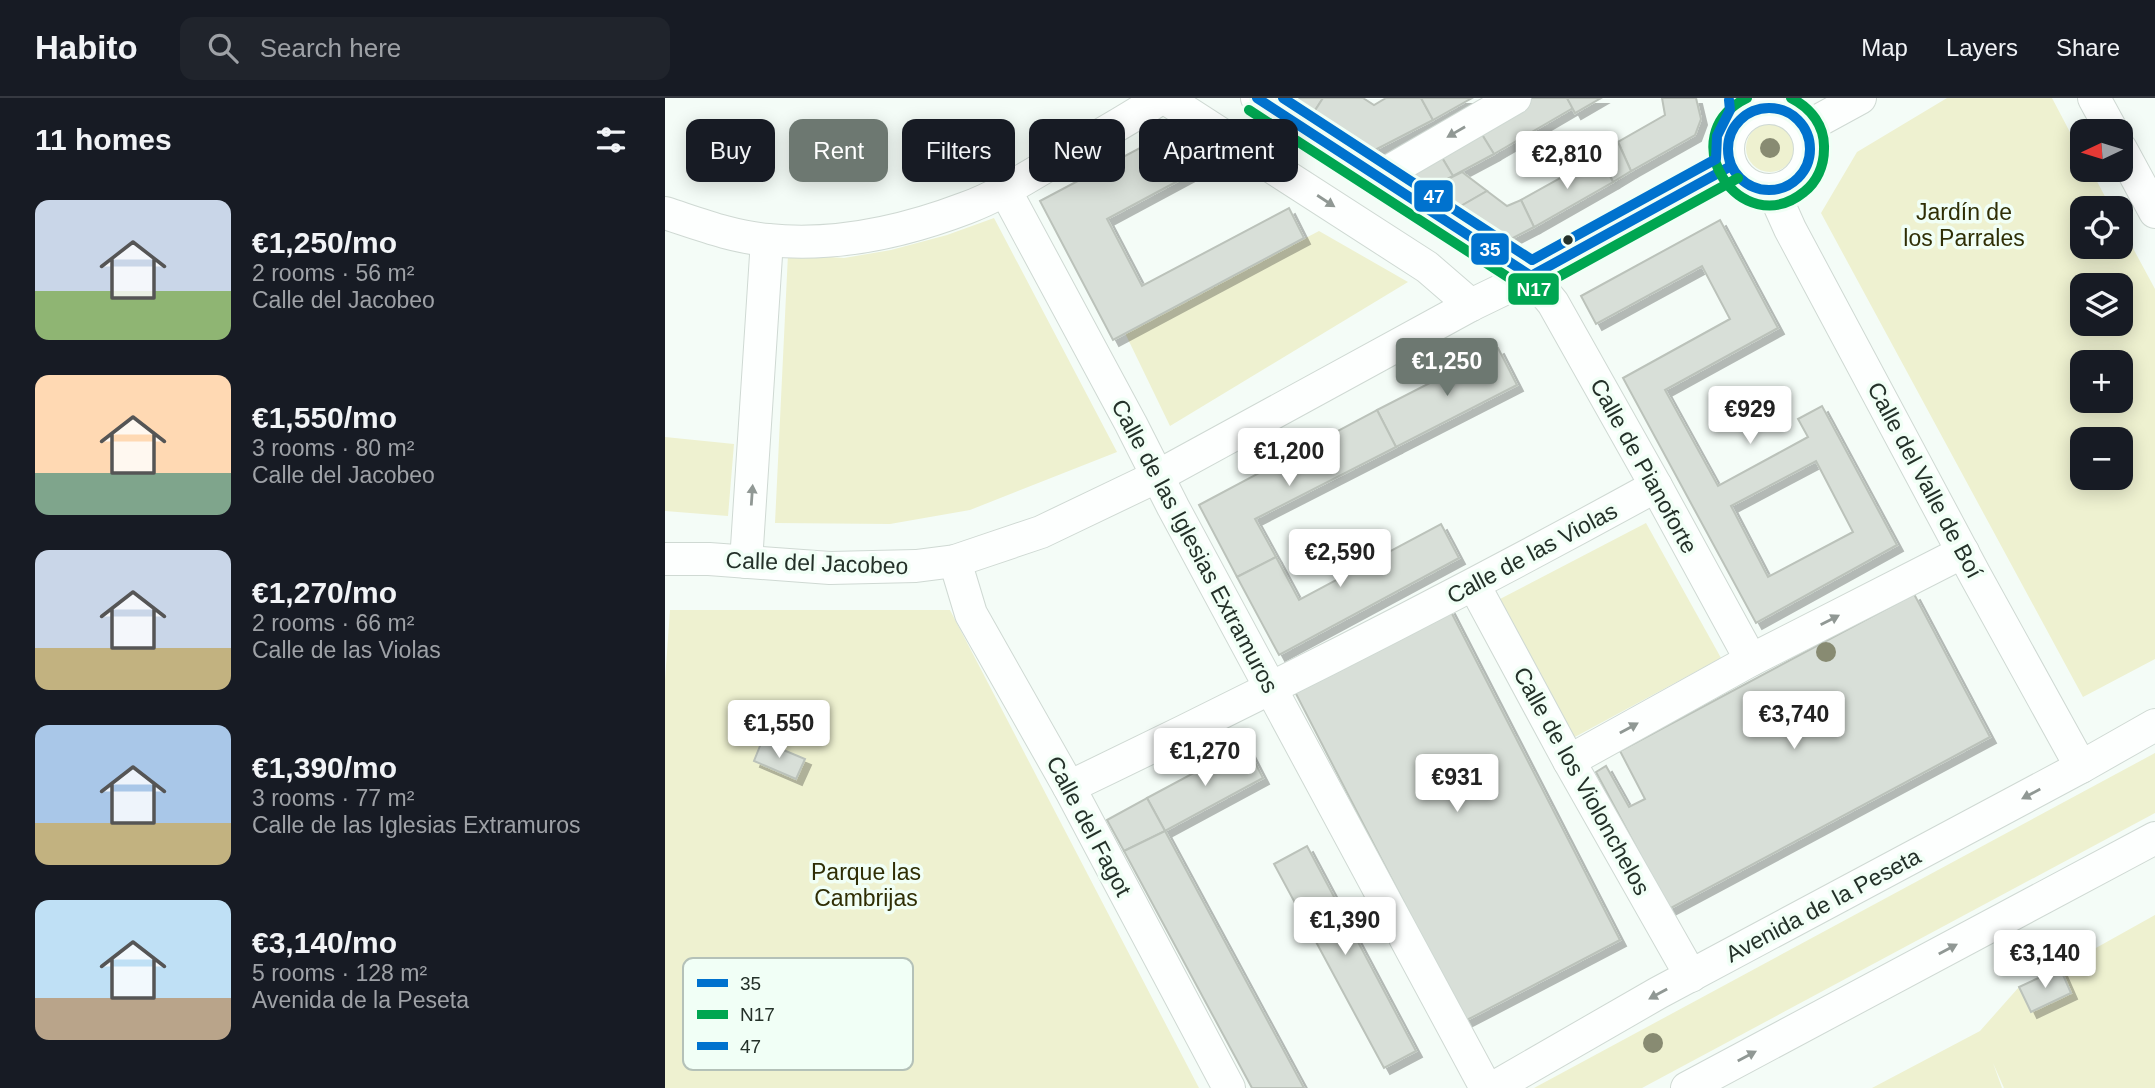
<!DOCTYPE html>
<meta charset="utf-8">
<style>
:root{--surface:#171b24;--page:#20242c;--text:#f1f3f6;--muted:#9ea1a6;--line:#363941;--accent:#6d7871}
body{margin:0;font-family:Arial,sans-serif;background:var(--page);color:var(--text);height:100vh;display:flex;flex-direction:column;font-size:26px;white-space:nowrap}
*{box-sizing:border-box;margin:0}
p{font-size:23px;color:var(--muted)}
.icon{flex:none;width:38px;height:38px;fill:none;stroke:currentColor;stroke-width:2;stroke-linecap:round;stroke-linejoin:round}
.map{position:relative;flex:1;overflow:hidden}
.sheet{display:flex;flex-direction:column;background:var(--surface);width:665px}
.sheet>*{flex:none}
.hud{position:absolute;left:21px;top:21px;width:665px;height:63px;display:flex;gap:14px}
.needle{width:46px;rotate:266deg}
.buttons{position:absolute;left:1405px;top:21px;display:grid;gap:14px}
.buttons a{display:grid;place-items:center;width:63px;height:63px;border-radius:14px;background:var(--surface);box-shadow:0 4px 18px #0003;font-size:35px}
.price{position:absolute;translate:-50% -60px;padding:0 16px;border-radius:7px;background:#fff;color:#222;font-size:23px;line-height:46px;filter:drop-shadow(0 2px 4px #0008)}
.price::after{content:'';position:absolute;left:50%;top:42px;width:21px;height:16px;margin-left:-10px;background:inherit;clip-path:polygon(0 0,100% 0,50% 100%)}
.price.on{background:var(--accent);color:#fff}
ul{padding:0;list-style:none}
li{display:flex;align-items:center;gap:21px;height:175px;padding:0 35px}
li span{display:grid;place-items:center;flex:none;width:196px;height:140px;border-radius:14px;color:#555}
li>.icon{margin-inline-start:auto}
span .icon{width:84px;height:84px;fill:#fffc;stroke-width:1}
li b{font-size:30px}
h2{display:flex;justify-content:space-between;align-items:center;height:84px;padding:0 35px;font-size:30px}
.chip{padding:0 24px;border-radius:14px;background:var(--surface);box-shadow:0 4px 18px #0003;font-size:24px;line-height:63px}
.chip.on{background:var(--accent);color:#fff}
header{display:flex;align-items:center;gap:42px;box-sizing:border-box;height:98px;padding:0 35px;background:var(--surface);border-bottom:2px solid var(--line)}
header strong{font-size:33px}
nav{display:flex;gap:38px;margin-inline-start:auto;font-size:24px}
.search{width:490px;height:63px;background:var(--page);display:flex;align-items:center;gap:18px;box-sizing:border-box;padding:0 24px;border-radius:14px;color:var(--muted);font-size:26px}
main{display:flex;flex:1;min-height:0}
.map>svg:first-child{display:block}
</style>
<header>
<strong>Habito</strong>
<div class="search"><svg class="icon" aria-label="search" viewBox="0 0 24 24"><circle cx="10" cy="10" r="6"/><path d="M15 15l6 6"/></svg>Search here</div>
<nav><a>Map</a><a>Layers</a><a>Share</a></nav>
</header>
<main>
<section class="sheet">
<h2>11 homes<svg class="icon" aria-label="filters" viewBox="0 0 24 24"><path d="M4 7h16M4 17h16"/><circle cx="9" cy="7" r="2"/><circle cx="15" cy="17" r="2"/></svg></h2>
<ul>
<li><span style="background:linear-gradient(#c9d6e8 65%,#8fb573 0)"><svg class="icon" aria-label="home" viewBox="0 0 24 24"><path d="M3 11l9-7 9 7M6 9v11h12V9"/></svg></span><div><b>€1,250/mo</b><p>2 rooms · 56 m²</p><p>Calle del Jacobeo</p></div></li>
<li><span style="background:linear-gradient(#ffd9b3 70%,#7fa58c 0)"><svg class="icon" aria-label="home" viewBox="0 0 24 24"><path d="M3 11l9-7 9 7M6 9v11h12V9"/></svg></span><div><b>€1,550/mo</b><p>3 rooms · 80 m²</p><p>Calle del Jacobeo</p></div></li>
<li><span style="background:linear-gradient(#c9d6e8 70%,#c2b280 0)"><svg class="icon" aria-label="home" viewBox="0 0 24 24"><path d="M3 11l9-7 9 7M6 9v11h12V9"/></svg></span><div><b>€1,270/mo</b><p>2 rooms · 66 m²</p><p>Calle de las Violas</p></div></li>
<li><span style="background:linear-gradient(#a9c7e8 70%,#c2b280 0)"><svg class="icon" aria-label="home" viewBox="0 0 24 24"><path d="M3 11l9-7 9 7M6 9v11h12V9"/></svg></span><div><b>€1,390/mo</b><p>3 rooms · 77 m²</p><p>Calle de las Iglesias Extramuros</p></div></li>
<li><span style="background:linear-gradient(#bfe0f5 70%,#b9a48a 0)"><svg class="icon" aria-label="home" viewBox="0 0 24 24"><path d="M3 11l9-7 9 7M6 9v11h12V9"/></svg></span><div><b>€3,140/mo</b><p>5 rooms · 128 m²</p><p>Avenida de la Peseta</p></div></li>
</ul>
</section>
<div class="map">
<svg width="1490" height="990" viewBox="0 0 1490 990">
<defs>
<filter id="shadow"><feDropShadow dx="6" dy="6" stdDeviation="0" flood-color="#0004"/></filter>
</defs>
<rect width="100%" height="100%" fill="#f4fcf7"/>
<g fill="#eef1d0" fill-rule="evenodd">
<path d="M1282,0H1387L1417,57L1418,72H1426L1446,110H1418V149H1456V128L1490,191V561L1418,599L1156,115L1192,54ZM1456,187V226H1418V187ZM1418,264H1456V303H1418ZM1456,341V380H1418V341Z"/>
<circle cx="1105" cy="50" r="24"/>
<path d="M329,120L452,354L305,412L225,426L110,425L123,156L179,160L226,152L282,137Z"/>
<path d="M654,133L743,184L505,328L460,235Z"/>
<path d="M0,339L69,346L63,418L0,413Z"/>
<path d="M981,425L1056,560L908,640L835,501Z"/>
<path d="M5,512H285L534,990H0V582Z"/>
<path d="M1490,655V715L977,990H869Z"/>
<path d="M1490,817V990H1339L1328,965L1337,990H1207L1315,933L1354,889L1395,870Z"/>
</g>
<g fill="#d8dfd8" stroke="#bbc2ba" stroke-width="2" fill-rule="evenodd" filter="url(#shadow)">
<path d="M627,0H658L649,14Z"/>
<path d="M658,0H698L709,7L721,0H756L768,22L708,53L649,14Z"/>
<path d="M756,0H807L768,22Z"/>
<path d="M865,0H902L908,10L829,56L813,30Z"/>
<path d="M902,0H936L910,15Z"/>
<path d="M997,0H1031L1036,21L1030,37L966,73L953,44L1000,17Z"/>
<path d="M813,30L829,56L788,78L773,53Z"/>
<path d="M505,34L512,47L521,41L537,70L442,121L477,188L624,110L639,140L448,242L375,103Z"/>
<path d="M953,44L966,73L948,84L934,55Z"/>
<path d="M773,53L788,78L761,92L744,81L747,67Z"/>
<path d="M935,58L948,84L869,129L856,102Z"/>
<path d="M797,74L822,93L789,112L761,92Z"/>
<path d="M822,93L842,108L856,102L869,129L848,140H829L789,112Z"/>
<path d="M1055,122L1113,230L1000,292L1053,388L1143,339L1133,321L1157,308L1232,447L1091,525L958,280L1065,221L1037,168L931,226L916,198ZM1151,363L1188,434L1103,479L1066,408Z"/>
<path d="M833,250L852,287L731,349L712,312Z"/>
<path d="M712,312L731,349L590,421L611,459L572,479L534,407Z"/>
<path d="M776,426L794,460L614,557L572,479L611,459L634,502Z"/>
<path d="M1249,496L1325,639L1004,811L931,674L941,668L964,709L980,701L955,653Z"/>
<path d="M784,510L955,842L800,923L628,590Z"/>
<path d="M97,643L140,661L131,681L89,663Z"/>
<path d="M581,647L598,680L500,733L482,700Z"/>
<path d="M482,700L500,733L459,753L442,722Z"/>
<path d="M500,733L639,990H587L459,753Z"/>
<path d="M642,748L751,953L719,970L609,766Z"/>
<path d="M1395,870L1406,895L1366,914L1354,889Z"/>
</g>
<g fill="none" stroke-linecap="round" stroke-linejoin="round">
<defs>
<g id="minor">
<path d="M500,0L762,169L806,207"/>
<path d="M592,0L866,178L888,205L991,388L1086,562"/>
<path d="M1429,0L1447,33"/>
<circle cx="1104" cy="51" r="41"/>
<path d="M1140,30L1195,0"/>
<path d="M1456,51L1490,114"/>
<path d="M714,79L850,0"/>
<path d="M340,92L466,326L508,409L821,990"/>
<path d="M1108,93L1125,131L1310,477L1416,669"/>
<path d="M0,115C34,126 67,139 103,142C170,149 238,134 301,110C334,98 364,78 395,60C429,41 463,22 496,0"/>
<path d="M0,461H44L165,470L251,468L290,463L376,434L493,378L806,207L866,178L1066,68"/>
<path d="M290,463L306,516L404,689L564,990"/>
<path d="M81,464L102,142"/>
<path d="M809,487L904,663L1026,878"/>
<path d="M904,663L1086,562L1298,454"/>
<path d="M404,689C602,594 798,494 991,388"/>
<path d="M828,990L993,895L1416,669L1490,627"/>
<path d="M1022,990L1490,740"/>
</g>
</defs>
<use href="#minor" stroke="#cfd9d3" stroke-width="34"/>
<use href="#minor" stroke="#fdfffe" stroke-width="32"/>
<defs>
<g id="bus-1">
<path d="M592,0L866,178L1066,68"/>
<circle cx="1104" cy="51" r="41"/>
</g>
<g id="bus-2">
<path d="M1082,0C1005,37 1076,145 1139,94C1152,84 1159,68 1159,51C1160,28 1146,10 1126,0"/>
<path d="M584,12L863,192L873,190L1073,80"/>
</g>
<path id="bus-3" d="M618,0L867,162L1051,61L1052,38L1065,12L1064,2"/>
</defs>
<use href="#bus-1" stroke="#f1fff6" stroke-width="16"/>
<use href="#bus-2" stroke="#f1fff6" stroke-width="16"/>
<use href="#bus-3" stroke="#f1fff6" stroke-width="16"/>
<use href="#bus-1" stroke="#0072ce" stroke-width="10"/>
<use href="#bus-2" stroke="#00a651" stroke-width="10"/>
<use href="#bus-3" stroke="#0072ce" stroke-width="10"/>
</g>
<g fill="#888b72">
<circle cx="1105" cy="50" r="10"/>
<circle cx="1161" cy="554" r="10"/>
<circle cx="988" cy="945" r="10"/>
</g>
<defs><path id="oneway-solid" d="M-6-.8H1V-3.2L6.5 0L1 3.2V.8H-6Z" transform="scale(1.75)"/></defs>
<g fill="#909894">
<use href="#oneway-solid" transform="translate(791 34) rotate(150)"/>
<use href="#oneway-solid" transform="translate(661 103) rotate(33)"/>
<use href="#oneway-solid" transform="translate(87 397) rotate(-86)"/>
<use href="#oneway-solid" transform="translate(1165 522) rotate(-27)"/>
<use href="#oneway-solid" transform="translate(964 630) rotate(-29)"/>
<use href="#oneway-solid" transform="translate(1366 696) rotate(152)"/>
<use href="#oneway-solid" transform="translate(1283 851) rotate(-28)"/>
<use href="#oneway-solid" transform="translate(993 896) rotate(151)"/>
<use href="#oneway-solid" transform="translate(1082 958) rotate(-28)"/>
</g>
<circle fill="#243129" stroke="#f1fff6" stroke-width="2.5" cx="903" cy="142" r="6"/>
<g text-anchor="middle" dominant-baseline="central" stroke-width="7" stroke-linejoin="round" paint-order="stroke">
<g font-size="23" fill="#2f2e05" stroke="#f1fff6">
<text x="1299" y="114">Jardín de<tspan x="1299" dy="26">los Parrales</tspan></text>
<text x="201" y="774">Parque las<tspan x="201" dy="26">Cambrijas</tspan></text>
</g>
<g font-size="23" fill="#243129" stroke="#f1fff6">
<text transform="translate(979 368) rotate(61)">Calle de Pianoforte</text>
<text transform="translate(1260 382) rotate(62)">Calle del Valle de Boí</text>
<text transform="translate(530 448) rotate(62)">Calle de las Iglesias Extramuros</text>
<text transform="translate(867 455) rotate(-28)">Calle de las Violas</text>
<text transform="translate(152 465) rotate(2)">Calle del Jacobeo</text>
<text transform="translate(917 683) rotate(61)">Calle de los Violonchelos</text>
<text transform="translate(424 728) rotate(62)">Calle del Fagot</text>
<text transform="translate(1158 807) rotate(-28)">Avenida de la Peseta</text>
</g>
</g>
<rect x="18" y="860" width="230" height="112" rx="10" fill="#f1fff6" stroke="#b4c1b8" stroke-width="2"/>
<rect x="32" y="881" width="31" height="8" fill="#0072ce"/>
<rect x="32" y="912" width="31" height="9" fill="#00a651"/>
<rect x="32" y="944" width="31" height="8" fill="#0072ce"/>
<g font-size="19" fill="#243129">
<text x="75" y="892">35</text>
<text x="75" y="923">N17</text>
<text x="75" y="955">47</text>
</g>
<g stroke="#f1fff6" stroke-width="2.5">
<rect x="748" y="81" width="41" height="34" rx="7" fill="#0072ce"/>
<rect x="805" y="134" width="40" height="34" rx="7" fill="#0072ce"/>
<rect x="842" y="174" width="53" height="34" rx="7" fill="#00a651"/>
</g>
<g font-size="19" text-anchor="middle" font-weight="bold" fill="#fff">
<text x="769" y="105">47</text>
<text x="825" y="158">35</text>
<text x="869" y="198">N17</text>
</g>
</svg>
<div class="buttons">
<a><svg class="needle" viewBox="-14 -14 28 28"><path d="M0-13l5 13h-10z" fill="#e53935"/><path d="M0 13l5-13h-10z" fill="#9ea1a6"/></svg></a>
<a><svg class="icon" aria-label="locate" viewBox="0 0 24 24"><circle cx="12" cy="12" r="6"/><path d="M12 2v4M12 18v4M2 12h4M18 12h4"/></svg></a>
<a><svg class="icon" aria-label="layers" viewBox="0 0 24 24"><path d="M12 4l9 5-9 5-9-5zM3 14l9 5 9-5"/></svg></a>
<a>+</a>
<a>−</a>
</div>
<b class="price" style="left:902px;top:93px">€2,810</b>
<b class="price on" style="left:782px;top:300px">€1,250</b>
<b class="price" style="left:1085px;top:348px">€929</b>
<b class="price" style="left:624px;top:390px">€1,200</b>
<b class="price" style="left:675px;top:491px">€2,590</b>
<b class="price" style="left:1129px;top:653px">€3,740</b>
<b class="price" style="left:114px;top:662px">€1,550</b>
<b class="price" style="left:540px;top:690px">€1,270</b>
<b class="price" style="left:792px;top:716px">€931</b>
<b class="price" style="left:680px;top:859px">€1,390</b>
<b class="price" style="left:1380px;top:892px">€3,140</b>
<div class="hud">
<a class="chip">Buy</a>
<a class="chip on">Rent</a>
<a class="chip">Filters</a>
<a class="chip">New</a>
<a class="chip">Apartment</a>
</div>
</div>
</main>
